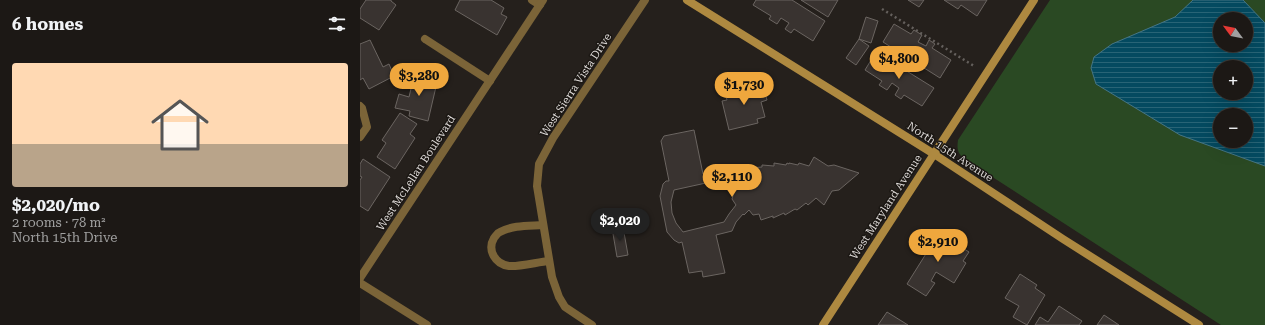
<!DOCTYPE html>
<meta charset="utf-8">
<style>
:root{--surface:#1c1815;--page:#292522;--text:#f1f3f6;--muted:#a0a0a0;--line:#3a3734;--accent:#efa73d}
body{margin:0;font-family:"Roboto Serif",serif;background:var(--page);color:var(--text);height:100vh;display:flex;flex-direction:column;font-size:15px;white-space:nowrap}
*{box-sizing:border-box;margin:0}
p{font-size:13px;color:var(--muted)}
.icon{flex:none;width:22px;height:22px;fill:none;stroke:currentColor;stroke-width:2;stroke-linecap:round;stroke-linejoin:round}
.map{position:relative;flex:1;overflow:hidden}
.panel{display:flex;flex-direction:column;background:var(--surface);width:360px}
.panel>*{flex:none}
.needle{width:26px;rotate:302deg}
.buttons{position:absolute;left:853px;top:12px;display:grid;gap:8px}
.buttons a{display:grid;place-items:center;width:40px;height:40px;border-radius:50%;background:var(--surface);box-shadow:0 4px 16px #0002,0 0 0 1px var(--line);font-size:20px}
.price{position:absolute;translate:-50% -34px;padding:0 9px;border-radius:14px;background:var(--accent);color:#111;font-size:13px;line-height:26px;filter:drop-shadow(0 1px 2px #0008)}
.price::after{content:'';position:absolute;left:50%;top:24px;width:12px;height:9px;margin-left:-6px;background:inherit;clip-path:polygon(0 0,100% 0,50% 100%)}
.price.active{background:#222;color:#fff}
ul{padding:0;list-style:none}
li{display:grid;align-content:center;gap:8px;height:212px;padding:0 12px}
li+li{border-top:1px solid var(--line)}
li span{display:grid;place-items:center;height:124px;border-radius:4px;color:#555}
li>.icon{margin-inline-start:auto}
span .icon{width:72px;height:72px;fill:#fffc;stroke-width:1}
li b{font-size:17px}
h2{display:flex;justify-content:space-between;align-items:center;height:48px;padding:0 12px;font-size:17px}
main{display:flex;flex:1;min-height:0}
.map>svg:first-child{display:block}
</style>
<main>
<section class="panel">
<h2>6 homes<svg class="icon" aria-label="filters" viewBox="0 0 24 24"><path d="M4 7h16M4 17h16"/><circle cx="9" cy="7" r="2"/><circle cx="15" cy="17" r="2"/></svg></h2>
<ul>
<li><span style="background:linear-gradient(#ffd9b3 65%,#b9a48a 0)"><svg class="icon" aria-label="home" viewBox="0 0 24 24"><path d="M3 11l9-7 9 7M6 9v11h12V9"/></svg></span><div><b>$2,020/mo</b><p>2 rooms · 78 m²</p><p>North 15th Drive</p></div></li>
</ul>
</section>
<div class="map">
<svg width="905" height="325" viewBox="0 0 905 325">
<defs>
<pattern id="water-rules" width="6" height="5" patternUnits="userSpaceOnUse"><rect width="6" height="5" fill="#044a60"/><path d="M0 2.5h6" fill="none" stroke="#286476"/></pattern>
</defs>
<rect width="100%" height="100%" fill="#25201c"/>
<path fill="#2a4923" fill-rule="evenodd" d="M690,0H905V325H861L603,158C597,152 597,148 598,140ZM860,19H886V45H860ZM860,67H886V93H860ZM860,115H886V141H860Z"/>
<path fill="url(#water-rules)" stroke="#457584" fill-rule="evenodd" d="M833,0H883L905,23V166L820,135L736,84L731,68L734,57L752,44L815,17ZM860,19H886V45H860ZM860,67H886V93H860ZM860,115H886V141H860Z"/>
<g fill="#393330" stroke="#6b6561" fill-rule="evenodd">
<path d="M6,0H31V1L36,5L19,30L0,18V9Z"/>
<path d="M100,0H131L144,8L141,14L147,17L137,35L95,10Z"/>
<path d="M396,0H432L465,21L453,41L434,29L431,33L425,29L429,23L421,18L417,24L409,19L411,16L393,5Z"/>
<path d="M441,0H478L468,17Z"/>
<path d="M548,0H564L559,7Z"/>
<path d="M584,0H627L617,16L601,5L598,9Z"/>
<path d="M506,17L518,21L511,43L499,39Z"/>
<path d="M534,24L551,34L554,30L562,35L558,42L566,46L569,40L575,44L572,48L591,60L580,78L523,42Z"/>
<path d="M499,39L509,46L496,65L486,58Z"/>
<path d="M10,40L23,67L29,64L34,76L9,89L3,78L0,80V44Z"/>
<path d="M516,52L574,88L562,106L544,95L541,99L535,95L539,88L532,83L527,90L519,85L522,81L505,70Z"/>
<path d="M55,72L78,78L68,121L49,116L50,111L35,108L39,94L49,97Z"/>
<path d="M387,82L388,86L398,83L400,94L405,93L407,100L401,102L405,117L397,119L398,123L369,130L362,101L367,100L365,93L380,89L379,84Z"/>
<path d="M40,113L57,124L50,134L55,138L35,169L17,157L26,143L22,140Z"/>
<path d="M334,130L343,174L359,170L368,177L376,181L378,177L390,175V168L402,167V165L414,166V163L426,165L427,163L429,164V163L438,165L439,163L449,166L454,157L468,166L474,165L499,173L479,190L472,191L464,205L456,198L448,205L446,203L437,210L435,209L425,215L424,213L413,218V216L401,220L399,214L393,215L389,210L384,215L383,214L376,222L372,231L356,235L365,273L343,277L342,271L329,273L322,242L319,243L314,240L307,232L300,196L303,184L306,181H309L301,141L304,136ZM355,181L374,192L372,199L376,205L369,214L364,222L323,232L316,223L312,213L311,202L314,190Z"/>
<path d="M3,159L30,177L8,211L0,206V180L2,177L0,176V164Z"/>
<path d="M263,227L268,255L257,257L252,228Z"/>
<path d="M574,230L609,252L603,261L606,263L594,283L576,272L571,281L575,283L566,296L547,284L569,249L564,246Z"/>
<path d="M660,274L677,285L675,288L685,295L667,325L653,317L659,306L645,298Z"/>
<path d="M699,306L722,321L719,325H675L680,317L688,322Z"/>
<path d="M527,312L548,325H518Z"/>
<path d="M744,315L759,325H737Z"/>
</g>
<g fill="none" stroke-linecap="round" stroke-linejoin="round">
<path stroke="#65605d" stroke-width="2.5" stroke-dasharray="2 3" stroke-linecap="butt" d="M522,9L614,66"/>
<g stroke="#7b6438" stroke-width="8">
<path d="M172,0L180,5"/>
<path d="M0,106L2,108L7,127L0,137"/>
</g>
<g stroke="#7b6438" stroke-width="8">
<path d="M65,39L130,81"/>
<path d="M183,225C169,226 153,225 140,232C137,233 136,236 134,238C127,250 135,264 149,266C159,267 178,262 189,261"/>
<path d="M0,278L183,0"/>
<path d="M0,283L67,325"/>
<path d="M232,325L205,307L199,297L192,277L177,186L179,164L193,138L285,0"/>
</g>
<g stroke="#ae8940" stroke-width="8">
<path d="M327,0L574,154L703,239L839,325"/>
<path d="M463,325L674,0"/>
</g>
</g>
<g text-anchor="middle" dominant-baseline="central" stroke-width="3" stroke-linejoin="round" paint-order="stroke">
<g font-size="11" fill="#ddd9d7" stroke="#1b1713">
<text transform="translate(216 85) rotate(-57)">West Sierra Vista Drive</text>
<text transform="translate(590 152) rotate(33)">North 15th Avenue</text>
<text transform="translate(56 173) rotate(-57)">West McLellan Boulevard</text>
<text transform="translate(526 207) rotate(-57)">West Maryland Avenue</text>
</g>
</g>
</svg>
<div class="buttons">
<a><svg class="needle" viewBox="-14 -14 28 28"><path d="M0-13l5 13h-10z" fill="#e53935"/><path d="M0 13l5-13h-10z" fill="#a0a0a0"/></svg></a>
<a>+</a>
<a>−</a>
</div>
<b class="price" style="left:539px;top:80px">$4,800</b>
<b class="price" style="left:59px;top:97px">$3,280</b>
<b class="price" style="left:384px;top:106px">$1,730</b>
<b class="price" style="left:372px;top:198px">$2,110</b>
<b class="price active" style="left:260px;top:242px">$2,020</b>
<b class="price" style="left:578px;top:263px">$2,910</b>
</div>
</main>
